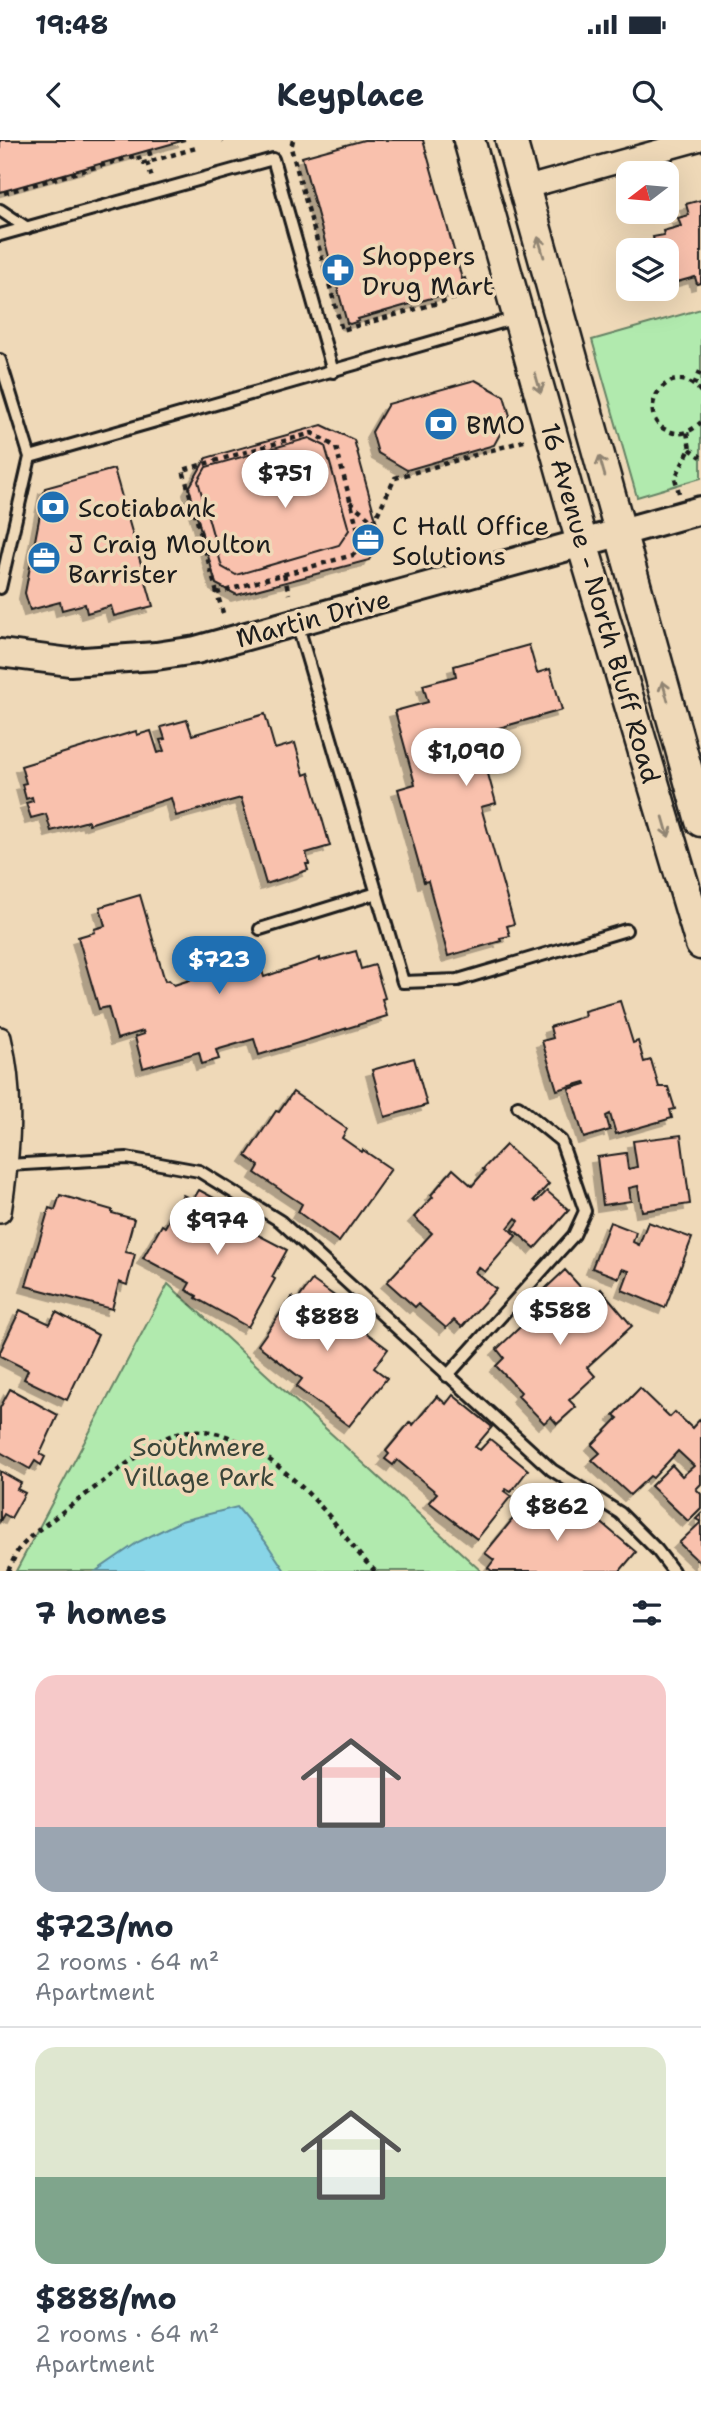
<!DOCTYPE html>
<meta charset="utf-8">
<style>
:root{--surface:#fff;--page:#f6f6f7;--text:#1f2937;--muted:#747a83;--line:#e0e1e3;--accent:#1f6fb2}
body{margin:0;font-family:"Shantell Sans",sans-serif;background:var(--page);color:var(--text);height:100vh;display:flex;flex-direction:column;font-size:26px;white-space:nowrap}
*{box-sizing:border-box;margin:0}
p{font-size:23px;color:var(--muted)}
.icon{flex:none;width:38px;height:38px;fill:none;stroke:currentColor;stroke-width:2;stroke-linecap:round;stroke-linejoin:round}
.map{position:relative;height:1431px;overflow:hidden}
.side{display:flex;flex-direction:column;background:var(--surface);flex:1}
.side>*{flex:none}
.needle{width:46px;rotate:254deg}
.fabs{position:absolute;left:616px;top:21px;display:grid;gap:14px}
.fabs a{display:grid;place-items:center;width:63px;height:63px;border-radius:14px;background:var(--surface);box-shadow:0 7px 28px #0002;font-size:35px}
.price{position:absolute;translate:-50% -60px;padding:0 16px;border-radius:24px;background:#fff;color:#222;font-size:23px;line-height:46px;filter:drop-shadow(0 2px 4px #0008)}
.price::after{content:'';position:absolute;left:50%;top:42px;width:21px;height:16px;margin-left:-10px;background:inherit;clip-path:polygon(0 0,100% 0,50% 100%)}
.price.selected{background:var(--accent);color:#fff}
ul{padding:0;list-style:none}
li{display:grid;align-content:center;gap:14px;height:371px;padding:0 35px}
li+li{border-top:2px solid var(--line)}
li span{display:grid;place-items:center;height:217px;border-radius:21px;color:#555}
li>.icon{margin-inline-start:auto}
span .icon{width:126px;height:126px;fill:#fffc;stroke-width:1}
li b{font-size:30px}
h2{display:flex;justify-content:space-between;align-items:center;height:84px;padding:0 35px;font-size:30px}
.status{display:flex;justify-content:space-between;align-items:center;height:49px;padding:0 35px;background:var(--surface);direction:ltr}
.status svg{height:19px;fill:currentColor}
header{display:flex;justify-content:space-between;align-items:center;height:91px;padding:0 35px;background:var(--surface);font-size:32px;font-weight:700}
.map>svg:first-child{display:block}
</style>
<div class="status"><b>19:48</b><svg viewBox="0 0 49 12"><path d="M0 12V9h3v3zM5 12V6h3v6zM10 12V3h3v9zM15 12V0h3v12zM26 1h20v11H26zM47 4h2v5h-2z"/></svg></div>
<header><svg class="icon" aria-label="back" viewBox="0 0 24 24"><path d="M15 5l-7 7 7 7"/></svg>Keyplace<svg class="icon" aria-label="search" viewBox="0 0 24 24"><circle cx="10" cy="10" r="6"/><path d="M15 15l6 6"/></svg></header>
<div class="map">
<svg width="701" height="1431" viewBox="0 0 701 1431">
<defs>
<filter id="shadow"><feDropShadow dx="-6" dy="6" stdDeviation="0" flood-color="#0004"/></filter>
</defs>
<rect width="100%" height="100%" fill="#efd9b8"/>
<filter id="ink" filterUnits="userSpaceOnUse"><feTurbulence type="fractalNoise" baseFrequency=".0143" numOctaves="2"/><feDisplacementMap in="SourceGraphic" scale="14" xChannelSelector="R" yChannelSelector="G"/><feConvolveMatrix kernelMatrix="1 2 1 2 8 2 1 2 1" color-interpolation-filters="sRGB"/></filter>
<g filter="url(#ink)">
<g fill="#b1eaae" stroke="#668365" stroke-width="2">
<path d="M701,169V338L637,357L592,200Z"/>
<path d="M168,1144L481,1431H16Z"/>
</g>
<path fill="#88d5e7" stroke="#5d8b96" stroke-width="2" d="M237,1367L265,1401L285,1431H96L138,1402L181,1381Z"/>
<g fill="#f9c1ad" stroke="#1c1c1c" stroke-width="2" filter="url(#shadow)">
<path d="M0,0H185L0,52Z"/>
<path d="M364,0H423L462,139L465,138L468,151L457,154L456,151L358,179L359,181L350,184L347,183L302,17Z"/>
<path d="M701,60V143L697,144L695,137L677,142L674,138L667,140V110H656L653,97L664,95L663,91L681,86L678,78L689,75L686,64Z"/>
<path d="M475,240L504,256L510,276L494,305L407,330L378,313L372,292L388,264Z"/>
<path d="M322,285L354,300L381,398L369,420L237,455L216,444L189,348L206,318Z"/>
<path d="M309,298L325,306L349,390L339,405L236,435L222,427L198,341L206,327Z"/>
<path d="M114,329L153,466L114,476L111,466L87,473L85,464L62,470L60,462L30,470L25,453L45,348Z"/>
<path d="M529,505L537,533L550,529L562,570L481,593L482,597L479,601L496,663L481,667L514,784L507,786L510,796L500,798L501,801L448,816L428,741L424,742L398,649L415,644L395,571L428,562L423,545L456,536L454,526Z"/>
<path d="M265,574L275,609L295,603L304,635L309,633L330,706L306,713L309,724H306L308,730L266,744L241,658L176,676L171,658L89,684L88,681L51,691L46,674L31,678L26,663L33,661L32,657L26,659L22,644L26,643L21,626L136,591L137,595L151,591L158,613L164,611L160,600L165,599L161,587L187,580L192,595Z"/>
<path d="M140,755L165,841L169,840L174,845L258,818L264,837L320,818V821L356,811L361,829L375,825L385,858L382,859L387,876L259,915L254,899L216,910L219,919L202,924L199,912L143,928L135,897L144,894L143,891L117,899L108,867L99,869L78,797L95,792L94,789L105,786L100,767Z"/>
<path d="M620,861L633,903L638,901L644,922L651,920L659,947H668L675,969L670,970L672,978L616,994L610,974L606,976L610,990L584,998L569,949L586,944L585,942L557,950L542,901L553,898L550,887L585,876L584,871Z"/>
<path d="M414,918L427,965L385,977L372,930Z"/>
<path d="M293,952L347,989L342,998L362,1012L363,1010L391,1029L339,1102L298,1072L302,1064L255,1033L259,1026L246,1016L276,971L279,972Z"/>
<path d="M681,995L690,1064L642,1071L638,1046L629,1048L631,1061L603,1065L597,1017L626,1013L628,1029L637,1027L633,1001Z"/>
<path d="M506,1005L549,1044L534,1060L536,1062L547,1051L569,1070L535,1108L513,1089L519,1081L516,1078L508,1088L516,1096L485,1132L478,1127L475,1132L496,1149L462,1187L454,1180L446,1188L418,1164L415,1167L387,1142L432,1093L414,1077L433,1057L431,1055L453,1029L472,1046L485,1031L483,1029Z"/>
<path d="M199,1050L242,1073L231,1096L236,1099L243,1087L287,1110L272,1137L275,1139L248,1187L196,1158L197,1156L186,1150L190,1143L143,1118L162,1085L165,1087L183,1055L193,1060Z"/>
<path d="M60,1055L112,1070V1073L134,1079L125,1112L135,1114L127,1145L119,1142L112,1169L26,1146L49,1068L55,1070Z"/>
<path d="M610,1082L636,1092L633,1102L639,1105L648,1082L692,1098L665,1168L622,1150L629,1131L622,1129L619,1138L592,1128Z"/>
<path d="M565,1130L584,1151L578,1156L585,1164L601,1149L632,1186L587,1227L595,1236L569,1260L576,1267L557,1284L551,1277L544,1283L518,1256L521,1252L496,1226L504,1218L497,1209L535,1173L528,1165Z"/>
<path d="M312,1140L353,1169L336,1192L326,1184L324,1186L337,1196L349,1180L388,1209L374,1228L387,1238L349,1286L296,1247L302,1239L258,1205L292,1157L297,1161Z"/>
<path d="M20,1170L50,1184L56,1172L98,1195L67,1260L24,1239L28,1230L0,1216V1212Z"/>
<path d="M640,1248L670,1277L675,1272L692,1288L701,1278V1344L696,1349L701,1354V1368L688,1381L651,1346L672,1325L682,1336L694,1326L678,1311L653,1338L650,1336L630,1355L592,1320L600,1313L592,1305L618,1278L614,1275Z"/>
<path d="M10,1249L58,1275L40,1314L45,1317L41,1325L35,1321L30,1329L0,1312V1268Z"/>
<path d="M453,1255L492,1287L475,1307L480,1310L490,1299L528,1330L511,1352L506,1349L504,1351L511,1356L477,1399L429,1362L437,1353L397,1320L393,1325L385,1319L389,1314L386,1311L410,1282L413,1285L437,1256L446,1264Z"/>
<path d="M0,1331L21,1343L17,1349L25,1353L11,1378L4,1374L0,1381Z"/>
<path d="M547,1352L591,1388L598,1380L636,1412L620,1431H492L488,1428L494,1420L485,1413L516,1375L519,1378L523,1374L532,1381L534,1378L529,1374Z"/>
<path d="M701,1374V1424L679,1403L701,1382L696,1379Z"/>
</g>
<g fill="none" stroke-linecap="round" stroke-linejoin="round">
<defs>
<g id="service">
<path d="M0,70L27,88"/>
<path d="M0,95L273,19L333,232"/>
<path d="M0,220L30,317L0,448"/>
<path d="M30,317L516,178"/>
<path d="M297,483L403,842L458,840L626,790"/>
<path d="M260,789L377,753"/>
<path d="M8,1025L127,1018L199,1031L280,1081L552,1330L620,1373L657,1410L673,1431"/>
<path d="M447,1236L574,1095L585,1071L561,1001L518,966"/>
</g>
<g id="minor">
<path d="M524,48L698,0"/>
<path d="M0,898C14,956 9,1014 0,1072"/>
</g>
<path id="tertiary" d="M0,513L70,522L156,516L196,510L701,370"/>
<g id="secondary">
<path d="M469,0L582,403L701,804"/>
<path d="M511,0L701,681"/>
</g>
</defs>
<use href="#service" stroke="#1c1c1c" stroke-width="16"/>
<use href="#minor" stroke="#1c1c1c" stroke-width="26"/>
<use href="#tertiary" stroke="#1c1c1c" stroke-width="32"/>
<use href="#secondary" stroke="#1c1c1c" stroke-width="35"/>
<g stroke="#1c1c1c" stroke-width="4.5" stroke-dasharray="5 5" stroke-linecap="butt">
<path d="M222,0H223"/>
<path d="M293,0L291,8L342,190L480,151"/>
<path d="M149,11L152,21"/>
<path d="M147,22L152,38"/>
<path d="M4,53L138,15L141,24L196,8"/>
<path d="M694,245L701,229"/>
<path d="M701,252C668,213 629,279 671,292C683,296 693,290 701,282"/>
<path d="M690,309L701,317"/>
<path d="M679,353L675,338L690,309L687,292"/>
<path d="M350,362L374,382"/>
<path d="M284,434L289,454"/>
<path d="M217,453L183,330L312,293L336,307L362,405"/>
<path d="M223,473L217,453L353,415L362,406L395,338L527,300"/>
<path d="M8,1431L18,1410L33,1394L153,1304C163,1299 172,1294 183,1292C235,1282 291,1334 323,1369C341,1389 355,1412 375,1431"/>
</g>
<use href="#service" stroke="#efd9b8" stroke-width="10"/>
<use href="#minor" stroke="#efd9b8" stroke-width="21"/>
<use href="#tertiary" stroke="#efd9b8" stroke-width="26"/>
<use href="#secondary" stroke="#efd9b8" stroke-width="30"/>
</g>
<defs><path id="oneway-shaft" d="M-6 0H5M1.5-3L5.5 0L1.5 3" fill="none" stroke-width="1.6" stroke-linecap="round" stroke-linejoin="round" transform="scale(1.75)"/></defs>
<g stroke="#908472">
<use href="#oneway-shaft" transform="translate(541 107) rotate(-106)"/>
<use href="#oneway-shaft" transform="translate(538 243) rotate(74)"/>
<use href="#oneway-shaft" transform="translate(602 326) rotate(-106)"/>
<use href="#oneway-shaft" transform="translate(665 551) rotate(-106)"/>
<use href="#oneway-shaft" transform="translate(666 687) rotate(74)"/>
</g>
</g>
<defs>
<symbol id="pharmacy-disc" viewBox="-11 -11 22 22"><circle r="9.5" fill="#1f6fb2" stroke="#efd9b8"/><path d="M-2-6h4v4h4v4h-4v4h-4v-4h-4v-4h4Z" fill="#fff"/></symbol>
<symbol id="bank-disc" viewBox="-11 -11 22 22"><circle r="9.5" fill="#1f6fb2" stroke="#efd9b8"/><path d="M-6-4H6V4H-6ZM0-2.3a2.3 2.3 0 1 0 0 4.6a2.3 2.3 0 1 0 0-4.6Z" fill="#fff"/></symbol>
<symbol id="office-disc" viewBox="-11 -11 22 22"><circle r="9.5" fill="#1f6fb2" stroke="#efd9b8"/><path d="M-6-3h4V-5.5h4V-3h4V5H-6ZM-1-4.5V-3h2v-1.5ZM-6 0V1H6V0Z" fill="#fff"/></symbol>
</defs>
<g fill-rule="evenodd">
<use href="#pharmacy-disc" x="319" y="111" width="38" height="38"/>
<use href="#bank-disc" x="422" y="265" width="38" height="38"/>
<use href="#bank-disc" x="34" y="348" width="38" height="38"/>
<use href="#office-disc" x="349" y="381" width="38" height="38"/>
<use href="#office-disc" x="25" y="399" width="38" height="38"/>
</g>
<g text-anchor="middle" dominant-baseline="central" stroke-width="7" stroke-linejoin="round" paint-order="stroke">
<g font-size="26" fill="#1c1c1c" stroke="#efd9b8" text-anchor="start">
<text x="362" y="115">Shoppers<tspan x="362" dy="30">Drug Mart</tspan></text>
<text x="466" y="284">BMO</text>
<text x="78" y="367">Scotiabank</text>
<text x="392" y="385">C Hall Office<tspan x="392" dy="30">Solutions</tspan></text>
<text x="68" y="403">J Craig Moulton<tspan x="68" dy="30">Barrister</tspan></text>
</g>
<g font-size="26" fill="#1c1c1c" stroke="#efd9b8">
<text transform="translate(601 463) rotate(74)">16 Avenue - North Bluff Road</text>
<text transform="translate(313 478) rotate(-15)">Martin Drive</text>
</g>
<g font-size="26" fill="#3a4539" stroke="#efd9b8">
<text x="199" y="1306">Southmere<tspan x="199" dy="30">Village Park</tspan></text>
</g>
</g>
</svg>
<div class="fabs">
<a><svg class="needle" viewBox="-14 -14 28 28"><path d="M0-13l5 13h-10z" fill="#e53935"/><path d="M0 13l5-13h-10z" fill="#747a83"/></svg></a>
<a><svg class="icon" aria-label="layers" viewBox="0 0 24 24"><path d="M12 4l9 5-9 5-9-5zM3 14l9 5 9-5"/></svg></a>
</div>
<b class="price" style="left:285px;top:370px">$751</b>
<b class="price" style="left:466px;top:648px">$1,090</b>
<b class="price selected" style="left:219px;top:856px">$723</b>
<b class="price" style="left:217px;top:1117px">$974</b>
<b class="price" style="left:560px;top:1207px">$588</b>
<b class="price" style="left:327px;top:1213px">$888</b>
<b class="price" style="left:557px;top:1403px">$862</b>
</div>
<section class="side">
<h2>7 homes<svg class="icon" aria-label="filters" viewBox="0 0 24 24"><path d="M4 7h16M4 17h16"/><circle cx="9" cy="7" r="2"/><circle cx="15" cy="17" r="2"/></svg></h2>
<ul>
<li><span style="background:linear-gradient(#f6c9c9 70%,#9aa5b1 0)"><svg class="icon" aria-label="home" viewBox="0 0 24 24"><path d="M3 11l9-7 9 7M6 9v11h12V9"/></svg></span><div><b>$723/mo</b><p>2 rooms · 64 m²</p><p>Apartment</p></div></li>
<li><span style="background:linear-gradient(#dfe7d0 60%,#7fa58c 0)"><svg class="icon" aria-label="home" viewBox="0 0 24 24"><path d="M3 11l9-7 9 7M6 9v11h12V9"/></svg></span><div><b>$888/mo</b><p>2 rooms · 64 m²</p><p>Apartment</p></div></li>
</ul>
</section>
